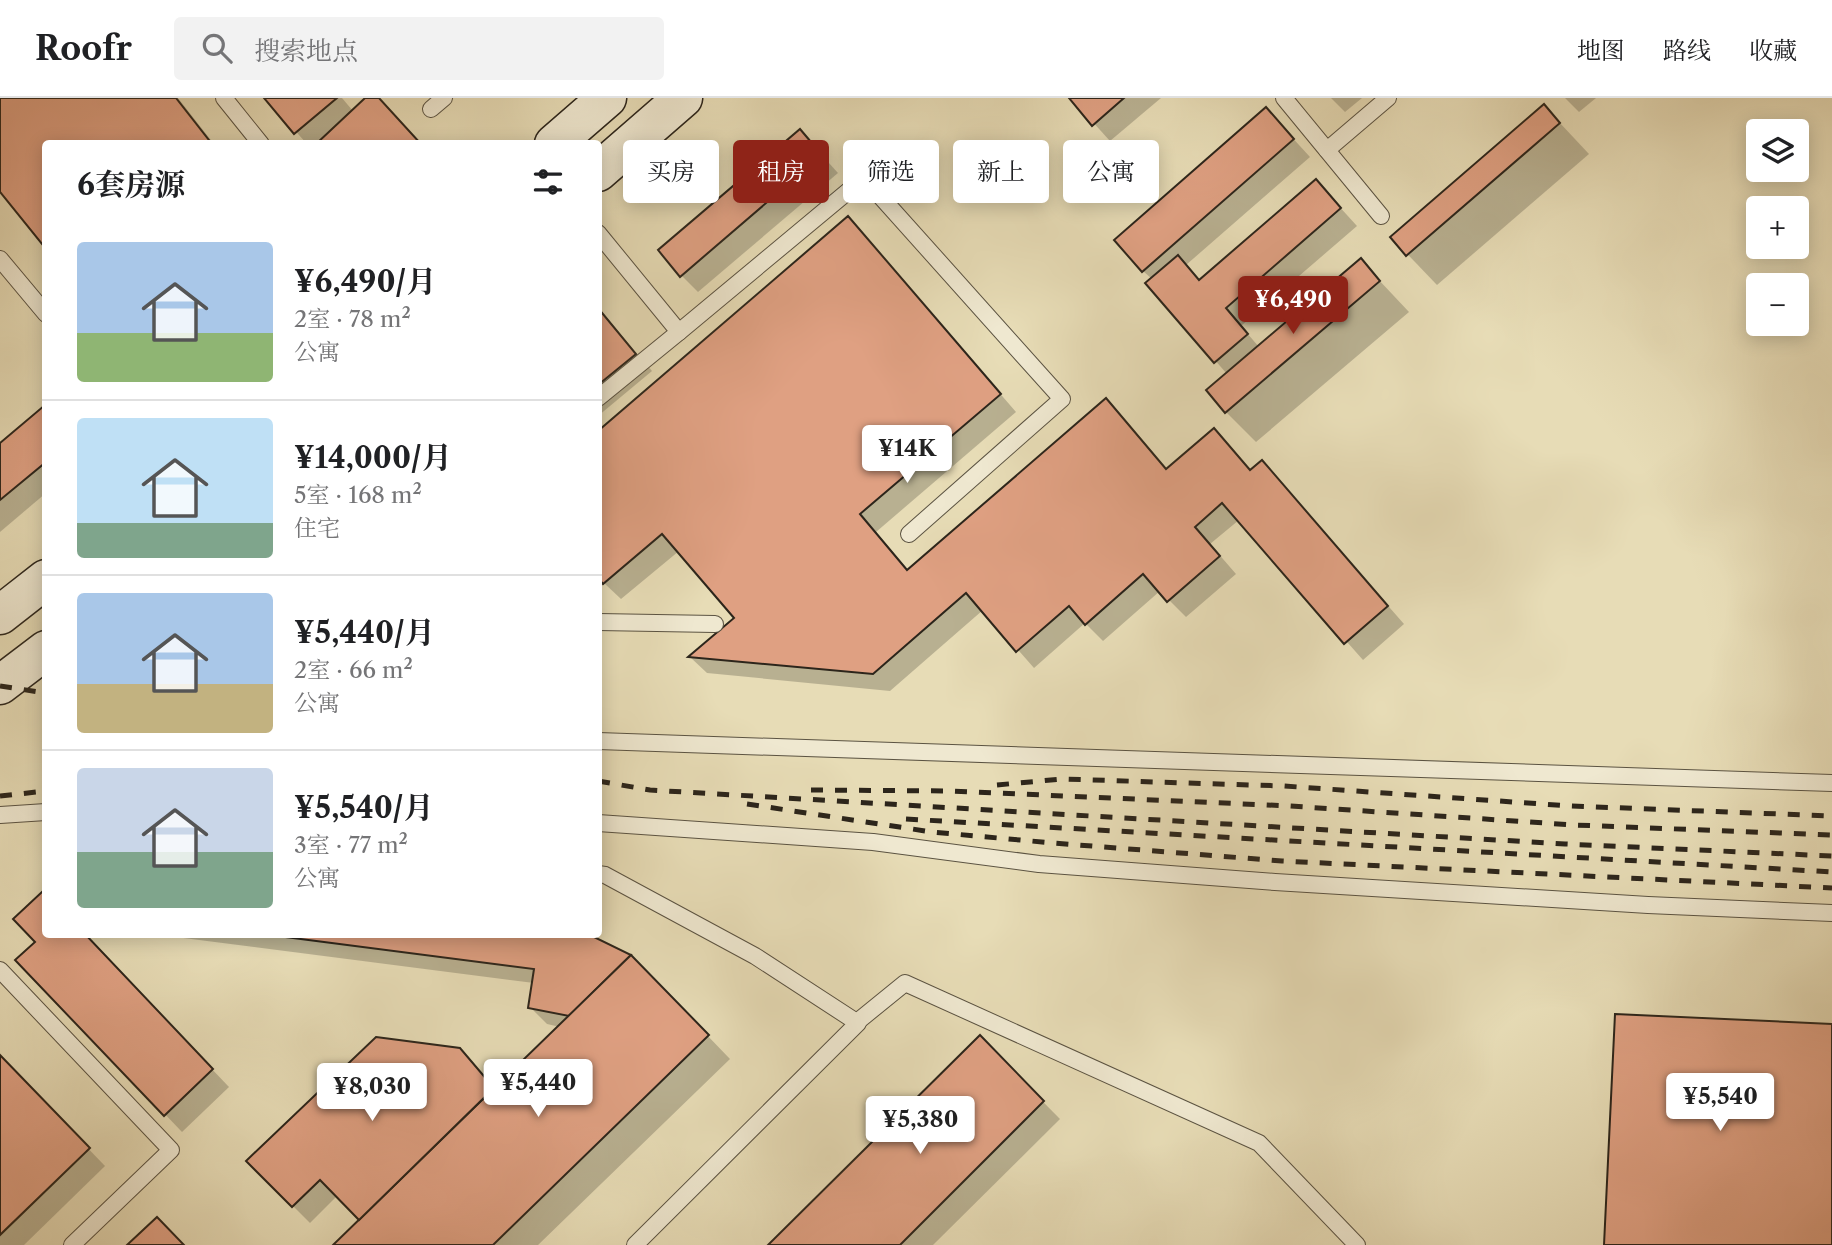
<!DOCTYPE html>
<html lang="zh">
<meta charset="utf-8">
<style>
:root{--surface:#fff;--page:#f2f2f2;--text:#202124;--muted:#757577;--line:#e0e0e0;--accent:#8f2418}
body{margin:0;font-family:"Libre Caslon Text","Noto Serif SC",serif;background:var(--page);color:var(--text);height:100vh;display:flex;flex-direction:column;font-size:26px;white-space:nowrap}
*{box-sizing:border-box;margin:0}
p{font-size:23px;color:var(--muted)}
.icon{flex:none;width:38px;height:38px;fill:none;stroke:currentColor;stroke-width:2;stroke-linecap:round;stroke-linejoin:round}
.map{position:relative;flex:1;overflow:hidden}
.side{position:absolute;left:42px;top:42px;width:560px;height:798px;display:flex;flex-direction:column;background:var(--surface);border-radius:7px;box-shadow:0 4px 18px #0003}
.side>*{flex:none}
.banner{position:absolute;left:623px;top:42px;width:665px;height:63px;display:flex;gap:14px}
.tools{position:absolute;left:1746px;top:21px;display:grid;gap:14px}
.tools a{display:grid;place-items:center;width:63px;height:63px;border-radius:7px;background:var(--surface);box-shadow:0 4px 18px #0003;font-size:35px}
.price{position:absolute;translate:-50% -60px;padding:0 16px;border-radius:7px;background:#fff;color:#222;font-size:23px;line-height:46px;filter:drop-shadow(0 2px 4px #0008)}
.price::after{content:'';position:absolute;left:50%;top:42px;width:21px;height:16px;margin-left:-10px;background:inherit;clip-path:polygon(0 0,100% 0,50% 100%)}
.price.active{background:var(--accent);color:#fff}
ul{padding:0;list-style:none}
li{display:flex;align-items:center;gap:21px;height:175px;padding:0 35px}
li+li{border-top:2px solid var(--line)}
li span{display:grid;place-items:center;flex:none;width:196px;height:140px;border-radius:7px;color:#555}
li>.icon{margin-inline-start:auto}
span .icon{width:84px;height:84px;fill:#fffc;stroke-width:1}
li b{font-size:30px}
h2{display:flex;justify-content:space-between;align-items:center;height:84px;padding:0 35px;font-size:30px}
.tag{padding:0 24px;border-radius:7px;background:var(--surface);box-shadow:0 4px 18px #0003;font-size:24px;line-height:63px}
.tag.active{background:var(--accent);color:#fff}
header{display:flex;align-items:center;gap:42px;box-sizing:border-box;height:98px;padding:0 35px;background:var(--surface);border-bottom:2px solid var(--line)}
header strong{font-size:33px}
nav{display:flex;gap:38px;margin-inline-start:auto;font-size:24px}
.search{width:490px;height:63px;background:var(--page);display:flex;align-items:center;gap:18px;box-sizing:border-box;padding:0 24px;border-radius:7px;color:var(--muted);font-size:26px}
.map>svg:first-child{display:block}
</style>
<header>
<strong>Roofr</strong>
<div class="search"><svg class="icon" aria-label="search" viewBox="0 0 24 24"><circle cx="10" cy="10" r="6"/><path d="M15 15l6 6"/></svg>搜索地点</div>
<nav><a>地图</a><a>路线</a><a>收藏</a></nav>
</header>
<div class="map">
<svg width="1832" height="1147" viewBox="0 0 1832 1147">
<rect width="100%" height="100%" fill="#e7dcb6"/>
<filter id="stains"><feTurbulence type="fractalNoise" baseFrequency=".00286" numOctaves="4"/><feColorMatrix values="0 0 0 0 .2 0 0 0 0 .09 0 0 0 0 .02 0 0 0 .5 -.17"/></filter>
<radialGradient id="worn" r=".72"><stop offset=".6" stop-color="#630" stop-opacity="0"/><stop offset="1" stop-color="#630" stop-opacity=".3"/></radialGradient>
<g fill="#0003">
<path d="M0,0H178L214,46H46L0,91Z"/>
<path d="M266,0H342L353,13L368,0H377L420,46H307Z"/>
<path d="M1071,0H1161L1110,43Z"/>
<path d="M1331,0H1362L1345,14Z"/>
<path d="M1565,0H1596L1579,14Z"/>
<path d="M1544,8L1589,56L1437,187L1392,140Z"/>
<path d="M1266,11L1310,59L1186,167L1200,183L1316,83L1357,128L1241,228L1259,249L1361,163L1409,214L1256,344L1226,314L1227,276L1148,185L1152,181L1143,173Z"/>
<path d="M800,33L838,75L698,194L681,177Z"/>
<path d="M848,120L1016,314L876,434L909,473L1123,320L1167,372L1251,373L1262,364L1404,526L1363,562L1239,422L1210,446L1236,476L1186,519L1160,493L1103,543L1085,525L1034,570L983,512L890,593L707,575L690,559L736,520L679,453L621,501L604,485Z"/>
<path d="M598,210L652,273L598,318Z"/>
<path d="M45,309L46,395L0,434V347Z"/>
<path d="M46,836H83L229,989L182,1034L18,862Z"/>
<path d="M152,836H584L653,881L730,961L538,1147H335L361,1122L338,1097L310,1125L248,1063L460,952L496,991L560,929L547,926L530,909L534,885Z"/>
<path d="M980,940L1060,1021L933,1147H770Z"/>
<path d="M0,959L105,1068L24,1147H0Z"/>
</g>
<g fill="#dfa082" stroke="#2c251b" stroke-width="2">
<path d="M0,0H176L212,46H46V151L0,94Z"/>
<path d="M264,0H337L294,36Z"/>
<path d="M365,0H379L421,46H316Z"/>
<path d="M1069,0H1124L1092,28Z"/>
<path d="M1544,6L1560,25L1406,158L1390,139Z"/>
<path d="M1266,9L1294,41L1142,174L1114,142Z"/>
<path d="M800,31L822,57L680,179L658,152Z"/>
<path d="M1316,81L1341,110L1226,210L1248,236L1214,265L1145,185L1178,157L1199,182Z"/>
<path d="M848,118L1001,296L860,416L907,472L1106,300L1166,371L1214,330L1250,372L1262,362L1388,508L1344,546L1222,405L1195,429L1220,458L1167,504L1143,476L1085,527L1069,508L1016,554L966,495L873,576L688,559L734,520L662,436L603,486L598,480V333Z"/>
<path d="M1361,160L1380,183L1225,315L1206,292Z"/>
<path d="M598,210L636,256L598,287Z"/>
<path d="M45,307L46,364L0,402V345Z"/>
<path d="M43,793L46,795V836H85L213,971L164,1018L15,862L35,844L13,821Z"/>
<path d="M262,836H588L631,857L569,918L528,910L534,871Z"/>
<path d="M631,857L709,937L493,1147H333Z"/>
<path d="M1615,916L1832,926V1147H1604Z"/>
<path d="M980,937L1044,1003L900,1147H768Z"/>
<path d="M376,939L460,950L494,990L359,1122L320,1082L292,1109L246,1063Z"/>
<path d="M0,957L90,1050L0,1137Z"/>
<path d="M157,1119L184,1147H127Z"/>
</g>
<g fill="none" stroke-linecap="round" stroke-linejoin="round">
<defs>
<g id="lane">
<path d="M224,0L261,46"/>
<path d="M1284,0L1381,118"/>
<path d="M431,11L444,0"/>
<path d="M1327,52L1388,0"/>
<path d="M598,135L679,234L598,300"/>
<path d="M0,161L46,216"/>
<path d="M679,234L864,80L1062,301L909,436"/>
<path d="M598,524L715,526"/>
<path d="M598,643L1832,685"/>
<path d="M0,717L46,714"/>
<path d="M598,725L873,744L1039,766L1275,784L1648,807L1832,815"/>
<path d="M598,776L605,777L755,858L858,925L635,1147"/>
<path d="M0,872L171,1052L72,1147"/>
<path d="M857,924L905,885L1259,1045L1357,1147"/>
</g>
<g id="secondary">
<path d="M554,46L607,0"/>
<path d="M598,74L683,0"/>
<path d="M0,517L46,481"/>
<path d="M0,587L46,552"/>
</g>
</defs>
<use href="#lane" stroke="#5b5342" stroke-width="18"/>
<use href="#secondary" stroke="#2c251b" stroke-width="41"/>
<use href="#lane" stroke="#efe8d0" stroke-width="16"/>
<use href="#secondary" stroke="#efe8d0" stroke-width="38"/>
<g stroke="#2c251b" stroke-width="5" stroke-dasharray="12 12" stroke-linecap="butt">
<path d="M0,588L46,595"/>
<path d="M598,683L650,692L1565,746L1832,758"/>
<path d="M997,687L1061,681L1284,688L1571,708L1832,718"/>
<path d="M811,692L952,693L1290,708L1574,727L1832,737"/>
<path d="M0,698L46,693"/>
<path d="M747,706L932,734L1053,745L1282,763L1832,790"/>
<path d="M906,721L1832,774"/>
</g>
</g>
<rect width="100%" height="100%" filter="url(#stains)"/>
<rect width="100%" height="100%" fill="url(#worn)"/>
</svg>
<div class="tools">
<a><svg class="icon" aria-label="layers" viewBox="0 0 24 24"><path d="M12 4l9 5-9 5-9-5zM3 14l9 5 9-5"/></svg></a>
<a>+</a>
<a>−</a>
</div>
<b class="price active" style="left:1293px;top:238px">¥6,490</b>
<b class="price" style="left:907px;top:387px">¥14K</b>
<b class="price" style="left:538px;top:1021px">¥5,440</b>
<b class="price" style="left:372px;top:1025px">¥8,030</b>
<b class="price" style="left:1720px;top:1035px">¥5,540</b>
<b class="price" style="left:920px;top:1058px">¥5,380</b>
<div class="banner">
<a class="tag">买房</a>
<a class="tag active">租房</a>
<a class="tag">筛选</a>
<a class="tag">新上</a>
<a class="tag">公寓</a>
</div>
<section class="side">
<h2>6套房源<svg class="icon" aria-label="filters" viewBox="0 0 24 24"><path d="M4 7h16M4 17h16"/><circle cx="9" cy="7" r="2"/><circle cx="15" cy="17" r="2"/></svg></h2>
<ul>
<li><span style="background:linear-gradient(#a9c7e8 65%,#8fb573 0)"><svg class="icon" aria-label="home" viewBox="0 0 24 24"><path d="M3 11l9-7 9 7M6 9v11h12V9"/></svg></span><div><b>¥6,490/月</b><p>2室 · 78 m²</p><p>公寓</p></div></li>
<li><span style="background:linear-gradient(#bfe0f5 75%,#7fa58c 0)"><svg class="icon" aria-label="home" viewBox="0 0 24 24"><path d="M3 11l9-7 9 7M6 9v11h12V9"/></svg></span><div><b>¥14,000/月</b><p>5室 · 168 m²</p><p>住宅</p></div></li>
<li><span style="background:linear-gradient(#a9c7e8 65%,#c2b280 0)"><svg class="icon" aria-label="home" viewBox="0 0 24 24"><path d="M3 11l9-7 9 7M6 9v11h12V9"/></svg></span><div><b>¥5,440/月</b><p>2室 · 66 m²</p><p>公寓</p></div></li>
<li><span style="background:linear-gradient(#c9d6e8 60%,#7fa58c 0)"><svg class="icon" aria-label="home" viewBox="0 0 24 24"><path d="M3 11l9-7 9 7M6 9v11h12V9"/></svg></span><div><b>¥5,540/月</b><p>3室 · 77 m²</p><p>公寓</p></div></li>
</ul>
</section>
</div>
